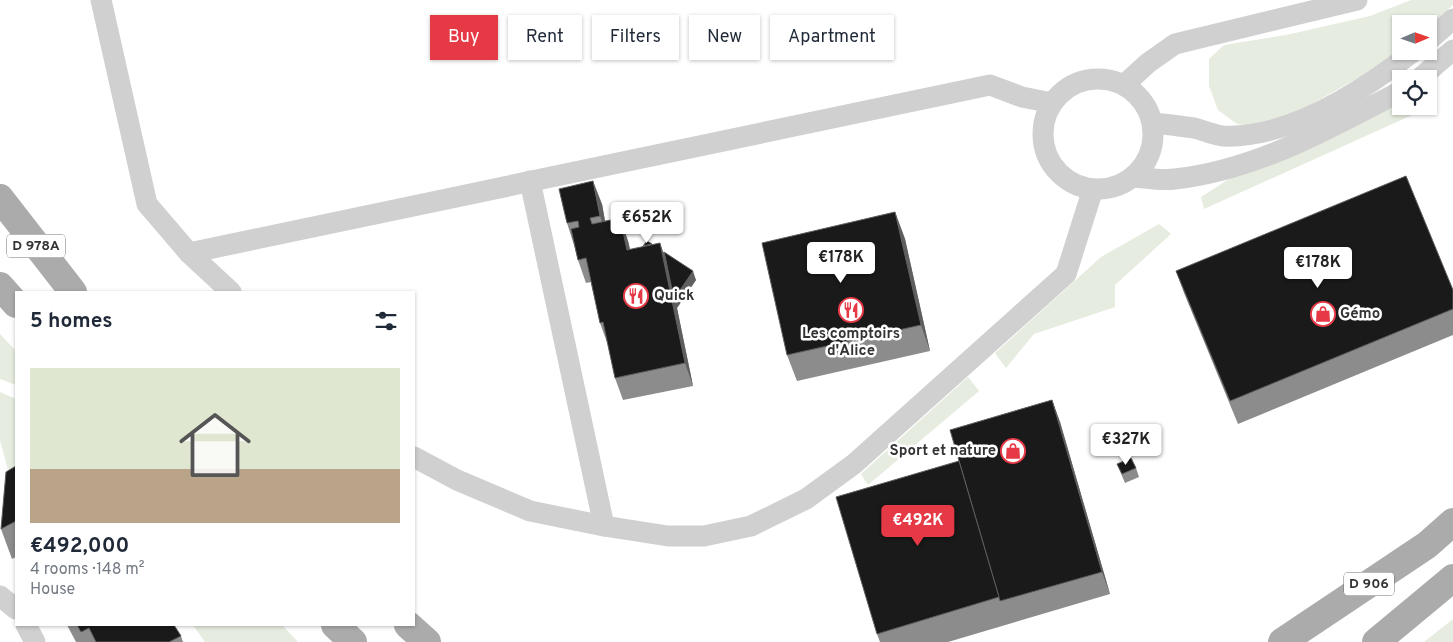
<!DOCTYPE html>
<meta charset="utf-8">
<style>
:root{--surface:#fff;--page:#f6f6f7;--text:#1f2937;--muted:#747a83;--accent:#e63946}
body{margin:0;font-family:Overpass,sans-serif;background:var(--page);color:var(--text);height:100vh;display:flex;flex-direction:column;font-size:19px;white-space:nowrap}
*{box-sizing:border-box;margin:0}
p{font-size:16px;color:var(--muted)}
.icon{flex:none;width:28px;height:28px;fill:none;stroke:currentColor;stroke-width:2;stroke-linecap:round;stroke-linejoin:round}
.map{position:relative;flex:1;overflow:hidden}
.panel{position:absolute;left:15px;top:291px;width:400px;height:335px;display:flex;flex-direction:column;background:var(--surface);border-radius:0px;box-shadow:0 1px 4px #0004}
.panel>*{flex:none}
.hud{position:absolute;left:430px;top:15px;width:475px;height:45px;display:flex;gap:10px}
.needle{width:32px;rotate:88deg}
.tools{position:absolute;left:1392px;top:15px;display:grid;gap:10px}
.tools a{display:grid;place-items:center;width:45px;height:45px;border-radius:0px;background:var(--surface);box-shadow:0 1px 4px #0004;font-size:25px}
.price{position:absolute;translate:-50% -42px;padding:0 11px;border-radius:5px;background:#fff;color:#222;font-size:16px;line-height:32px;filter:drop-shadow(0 1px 2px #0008)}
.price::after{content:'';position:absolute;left:50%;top:30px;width:15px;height:11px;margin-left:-8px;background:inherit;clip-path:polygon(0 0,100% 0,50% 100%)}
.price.active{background:var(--accent);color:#fff}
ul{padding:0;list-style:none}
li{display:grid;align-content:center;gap:10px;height:265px;padding:0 15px}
li span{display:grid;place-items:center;height:155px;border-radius:0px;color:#555}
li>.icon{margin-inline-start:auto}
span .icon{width:90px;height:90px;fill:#fffc;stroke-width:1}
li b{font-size:21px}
h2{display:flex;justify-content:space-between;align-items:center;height:60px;padding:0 15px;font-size:21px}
.chip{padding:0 18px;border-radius:0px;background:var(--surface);box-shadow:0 1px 4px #0004;font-size:18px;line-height:45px}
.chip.active{background:var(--accent);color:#fff}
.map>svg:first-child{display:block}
</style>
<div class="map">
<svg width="1453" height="642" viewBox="0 0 1453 642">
<rect width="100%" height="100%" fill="#fff"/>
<g fill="#e6ecdf">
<path d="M1411,0H1453V5L1429,26V24H1401V50L1360,77L1290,116L1261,127L1237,124L1218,110L1209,86V59L1224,45L1286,35L1370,16Z"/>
<path d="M1401,102V106H1429V103L1430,107L1204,209L1201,197L1232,177Z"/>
<path d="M1159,224L1171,234L1115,285V307L1034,334L1006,368L995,353L1101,257Z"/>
<path d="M0,334L16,351V385L0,379Z"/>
<path d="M968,377L979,391L868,485L861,474Z"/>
<path d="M0,392L16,399V480L12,485L0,440Z"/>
<path d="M1453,619V642H1424Z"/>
<path d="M193,625H282L298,642H205Z"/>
</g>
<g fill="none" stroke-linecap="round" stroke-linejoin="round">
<g stroke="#d0d0d0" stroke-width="21">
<path d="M101,0L147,204L189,253L231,292"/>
<path d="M1429,40L1453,19"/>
<path d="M1419,79L1453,50"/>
<circle cx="1098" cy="134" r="55"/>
<path d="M1124,85L1148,63L1175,44L1357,0"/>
<path d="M1152,123C1166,124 1180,126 1194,128C1203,130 1213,135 1223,136C1289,139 1364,90 1414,51"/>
<path d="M1134,177C1147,178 1162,181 1175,179C1257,170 1330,128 1401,91"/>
<path d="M530,181L604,526"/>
<path d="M189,253L990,85L1022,97L1052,103"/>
<path d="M414,457L457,480L530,511L604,526L668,536H704L751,526L806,499L854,464L1066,274L1093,189"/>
<path d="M0,596L16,609"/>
<path d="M26,625L35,642"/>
</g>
<g stroke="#ababab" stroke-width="28">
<path d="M0,198L73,292"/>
<path d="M0,286L16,304"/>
<path d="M335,625L353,642"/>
<path d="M408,625L427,642"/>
<path d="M1282,642L1427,545L1453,522"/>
<path d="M1376,642L1453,578"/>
</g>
</g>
<g fill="#8c8c8c">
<path d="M602,204L605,221L620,218L628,241L630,249L664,252L696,280L677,308L693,386L623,400L615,378L608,345L600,323L591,282L586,283L578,260L574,245L567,223Z"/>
<path d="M895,212L905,239L930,351L797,381L787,355Z"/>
<path d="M1176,271L1453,290V335L1238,424L1184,293Z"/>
<path d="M1052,400L1060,422L1110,594L948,642H880L877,634L959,461Z"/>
<path d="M1117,464L1136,468L1139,477L1125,483Z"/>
<path d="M16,466V557L12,559L1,529Z"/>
<path d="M67,625H174L181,636L183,642H76Z"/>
</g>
<g fill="#5f5f5f">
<path d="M593,181L602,204L608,238L600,216Z"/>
<path d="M895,212L905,239L930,351L921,325Z"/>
<path d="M620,218L628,241L633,263L627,250Z"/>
<path d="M660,243L668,265L693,271L696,280L677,308L693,386L685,363Z"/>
<path d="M1052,400L1060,422L1110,594L1102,572Z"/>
</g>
<g fill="#1a1a1a" stroke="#5f5f5f">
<path d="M1406,176L1453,290V309L1230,401L1176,271Z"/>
<path d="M593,181L600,216L590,218L592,224L620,218L627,250L660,243L685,363L615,378L603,322L600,323L586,258L578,260L571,229L579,227L578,221L567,223L559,189Z"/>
<path d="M895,212L921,325L787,355L762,243Z"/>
<path d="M647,241L652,244L643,246Z"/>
<path d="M664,252L693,271L674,299L665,256Z"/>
<path d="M1052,400L1102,572L1000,601L950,430Z"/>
<path d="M1131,458L1136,468L1122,474L1117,464Z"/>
<path d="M959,461L999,597L877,634L836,497Z"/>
<path d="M16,466V521L1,529L6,472Z"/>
<path d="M77,625H174L181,636L169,642H96L89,628L81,632Z"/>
</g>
<defs>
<symbol id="restaurant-ring" viewBox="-11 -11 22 22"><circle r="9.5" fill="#fff" stroke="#e63946" stroke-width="1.5"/><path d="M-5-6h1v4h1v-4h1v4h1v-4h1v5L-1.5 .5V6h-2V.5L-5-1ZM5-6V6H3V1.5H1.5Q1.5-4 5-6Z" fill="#e63946"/></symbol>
<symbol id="shop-ring" viewBox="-11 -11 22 22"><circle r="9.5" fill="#fff" stroke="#e63946" stroke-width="1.5"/><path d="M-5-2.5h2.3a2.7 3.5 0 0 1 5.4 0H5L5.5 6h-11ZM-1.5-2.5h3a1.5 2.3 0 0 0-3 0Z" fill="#e63946"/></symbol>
</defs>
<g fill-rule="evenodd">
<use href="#restaurant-ring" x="622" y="282" width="28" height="28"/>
<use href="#restaurant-ring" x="837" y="296" width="28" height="28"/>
<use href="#shop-ring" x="1309" y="300" width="28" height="28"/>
<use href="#shop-ring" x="999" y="437" width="28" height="28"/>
</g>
<g text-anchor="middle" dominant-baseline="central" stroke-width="5" stroke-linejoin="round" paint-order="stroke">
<g fill="#fff" stroke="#707070" stroke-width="1">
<rect x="7" y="234.5" width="58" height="23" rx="4"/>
<rect x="1344" y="572.5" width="50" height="23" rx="4"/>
</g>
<g font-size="14" font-weight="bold" fill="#333">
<text x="36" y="246">D 978A</text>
<text x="1369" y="584">D 906</text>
</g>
<g font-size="15" font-weight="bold" fill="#333" stroke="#fff" text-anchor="start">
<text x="654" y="296">Quick</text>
<text x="1340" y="314">Gémo</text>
<text x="851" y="334" text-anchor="middle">Les comptoirs<tspan x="851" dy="17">d'Alice</tspan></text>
<text x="996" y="451" text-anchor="end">Sport et nature</text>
</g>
</g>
</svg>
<div class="tools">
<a><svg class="needle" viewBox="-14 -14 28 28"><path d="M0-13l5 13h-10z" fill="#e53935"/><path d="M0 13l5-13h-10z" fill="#747a83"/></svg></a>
<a><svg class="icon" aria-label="locate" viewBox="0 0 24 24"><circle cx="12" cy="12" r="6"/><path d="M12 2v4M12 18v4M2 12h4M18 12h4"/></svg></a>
</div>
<b class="price" style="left:647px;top:244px">€652K</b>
<b class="price" style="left:841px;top:284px">€178K</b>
<b class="price" style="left:1318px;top:289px">€178K</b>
<b class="price" style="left:1126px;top:466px">€327K</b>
<b class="price active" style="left:918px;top:547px">€492K</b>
<div class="hud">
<a class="chip active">Buy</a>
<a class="chip">Rent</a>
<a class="chip">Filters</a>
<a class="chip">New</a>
<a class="chip">Apartment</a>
</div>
<section class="panel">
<h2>5 homes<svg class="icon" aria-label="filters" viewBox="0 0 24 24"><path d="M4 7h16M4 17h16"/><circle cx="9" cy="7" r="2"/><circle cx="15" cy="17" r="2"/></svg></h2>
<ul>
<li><span style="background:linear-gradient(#dfe7d0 65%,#b9a48a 0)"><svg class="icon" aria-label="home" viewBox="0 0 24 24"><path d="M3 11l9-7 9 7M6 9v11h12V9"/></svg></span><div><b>€492,000</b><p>4 rooms · 148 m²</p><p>House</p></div></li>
</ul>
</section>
</div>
